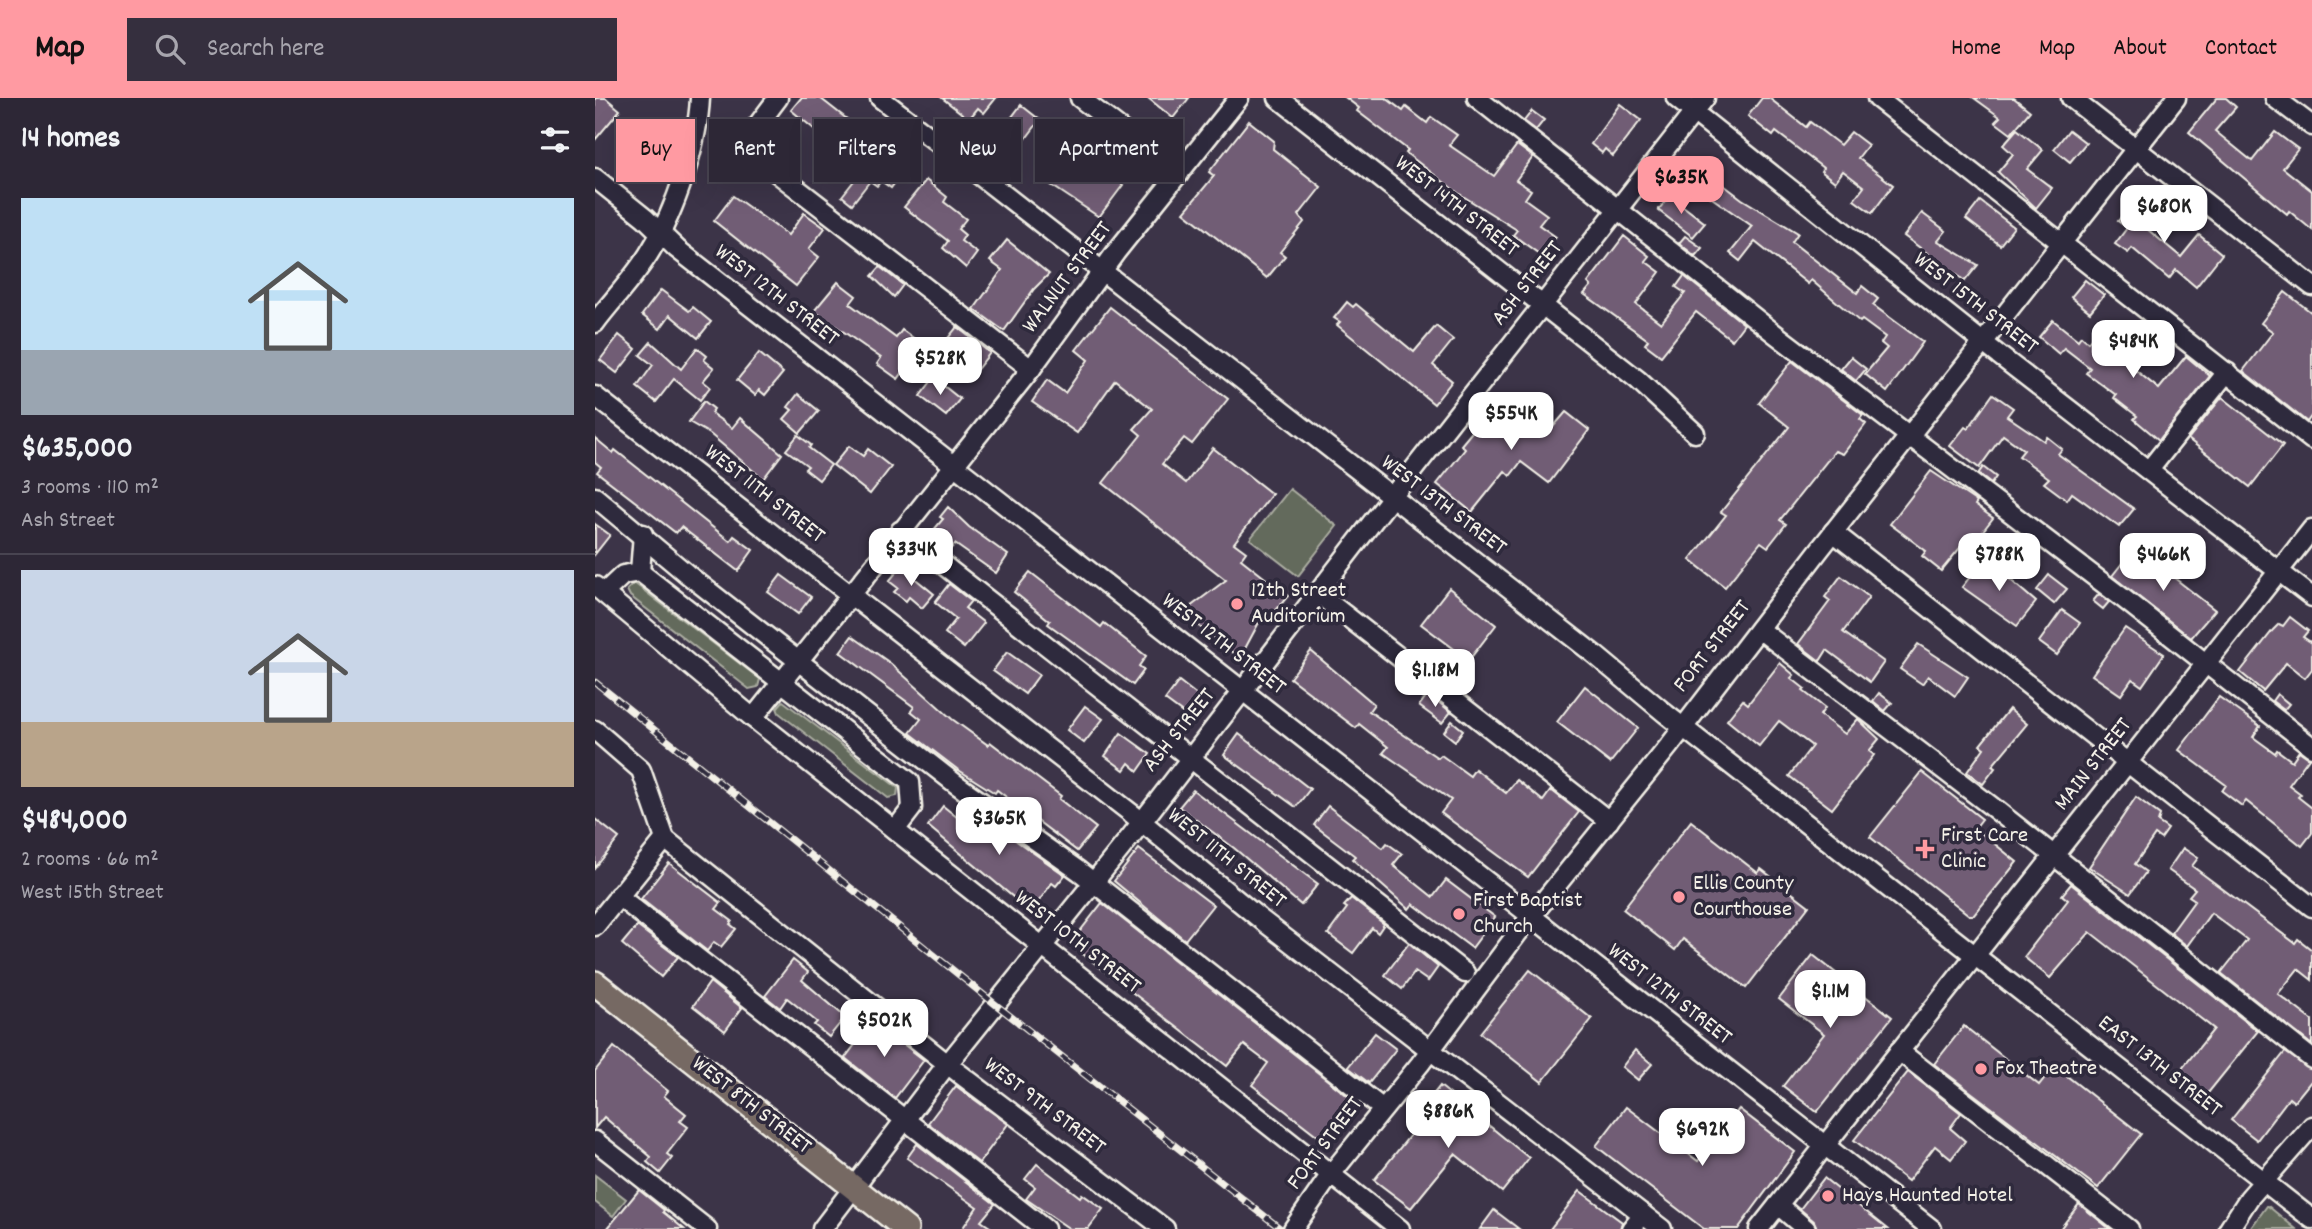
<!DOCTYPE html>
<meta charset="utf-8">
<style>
:root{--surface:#2d2736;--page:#352f3e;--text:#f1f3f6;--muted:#a7a5ad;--line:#484451;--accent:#ff9aa2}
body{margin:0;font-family:Dekko,sans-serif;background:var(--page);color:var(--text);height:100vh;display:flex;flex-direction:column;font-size:26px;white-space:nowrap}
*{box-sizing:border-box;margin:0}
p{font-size:23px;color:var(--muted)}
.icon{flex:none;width:38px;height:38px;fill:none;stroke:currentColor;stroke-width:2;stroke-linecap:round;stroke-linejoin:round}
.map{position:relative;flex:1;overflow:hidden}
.side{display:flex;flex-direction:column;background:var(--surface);width:595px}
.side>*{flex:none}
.top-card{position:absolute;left:21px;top:21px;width:665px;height:63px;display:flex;gap:14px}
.price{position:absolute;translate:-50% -60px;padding:0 16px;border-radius:14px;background:#fff;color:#222;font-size:23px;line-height:46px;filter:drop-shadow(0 2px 4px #0008)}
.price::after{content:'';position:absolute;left:50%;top:42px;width:21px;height:16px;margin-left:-10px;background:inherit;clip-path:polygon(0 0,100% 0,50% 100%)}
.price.active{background:var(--accent);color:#111}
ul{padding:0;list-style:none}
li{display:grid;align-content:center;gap:14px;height:371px;padding:0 21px}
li+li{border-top:2px solid var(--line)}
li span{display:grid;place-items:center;height:217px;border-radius:0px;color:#555}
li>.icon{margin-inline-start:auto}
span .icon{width:126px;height:126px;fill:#fffc;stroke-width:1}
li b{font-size:30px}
h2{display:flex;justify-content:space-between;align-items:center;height:84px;padding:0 21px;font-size:30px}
.pill{padding:0 24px;border-radius:0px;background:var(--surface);box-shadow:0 7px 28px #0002,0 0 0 2px var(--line);font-size:24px;line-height:63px}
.pill.active{background:var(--accent);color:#111}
header{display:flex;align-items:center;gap:42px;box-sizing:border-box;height:98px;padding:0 35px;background:var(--accent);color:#111}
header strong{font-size:33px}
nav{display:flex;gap:38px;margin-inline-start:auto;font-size:24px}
.search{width:490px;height:63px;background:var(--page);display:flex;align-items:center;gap:18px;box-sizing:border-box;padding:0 24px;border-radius:0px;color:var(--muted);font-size:26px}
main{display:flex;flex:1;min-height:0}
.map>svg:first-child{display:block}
</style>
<header>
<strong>Map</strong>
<div class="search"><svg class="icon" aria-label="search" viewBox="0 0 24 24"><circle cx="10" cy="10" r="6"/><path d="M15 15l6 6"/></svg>Search here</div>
<nav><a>Home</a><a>Map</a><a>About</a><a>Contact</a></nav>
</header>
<main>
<section class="side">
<h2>14 homes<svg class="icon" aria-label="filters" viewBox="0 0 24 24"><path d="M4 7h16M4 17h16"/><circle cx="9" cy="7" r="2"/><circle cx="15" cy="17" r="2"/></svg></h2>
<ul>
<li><span style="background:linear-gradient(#bfe0f5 70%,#9aa5b1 0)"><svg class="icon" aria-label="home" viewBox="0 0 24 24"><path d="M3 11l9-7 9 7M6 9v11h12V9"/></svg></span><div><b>$635,000</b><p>3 rooms · 110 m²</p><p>Ash Street</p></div></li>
<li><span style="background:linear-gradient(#c9d6e8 70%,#b9a48a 0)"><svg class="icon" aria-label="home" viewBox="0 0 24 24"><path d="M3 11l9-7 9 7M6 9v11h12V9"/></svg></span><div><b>$484,000</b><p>2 rooms · 66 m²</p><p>West 15th Street</p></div></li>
</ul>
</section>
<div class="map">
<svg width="1717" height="1131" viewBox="0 0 1717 1131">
<rect width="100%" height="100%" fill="#3c3448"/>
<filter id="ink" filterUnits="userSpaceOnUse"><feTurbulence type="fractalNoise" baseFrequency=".0143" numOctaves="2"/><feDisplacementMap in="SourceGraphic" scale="14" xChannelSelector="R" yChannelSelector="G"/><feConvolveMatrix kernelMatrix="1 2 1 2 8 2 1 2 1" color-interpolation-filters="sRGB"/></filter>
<g filter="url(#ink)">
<g fill="#636a5c" stroke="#acaea2" stroke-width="2">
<path d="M695,391L742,428L703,478L655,441Z"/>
<path d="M39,485L165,581L163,589L154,591L35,498L32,492Z"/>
<path d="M188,603L303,690L302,698L293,700L184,615L182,610Z"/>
<path d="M0,1077L31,1101L18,1118L0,1104Z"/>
<path d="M1672,1108H1673L1701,1131H1655Z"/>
</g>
<g fill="#715d75" stroke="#f4f1e8" stroke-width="2">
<path d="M0,0H11L25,12L0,42Z"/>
<path d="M206,0H225L312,68L296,90L286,83L282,88L275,83L257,106L247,98L269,70L221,38L224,35L196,12Z"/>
<path d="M347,0H401L389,15L383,10L374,21Z"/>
<path d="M553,0H594L578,20Z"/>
<path d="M751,0H791L808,13L811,9L832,25L836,19L862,37L854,47L899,78L922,47L938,59L921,82L936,92L930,101L952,117L944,127L961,139L947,158L918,137L922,132L863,95L811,55L813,52L762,13L764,10Z"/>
<path d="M1167,0H1174L1211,29L1215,24L1245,47L1256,34L1273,47L1263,60L1298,87L1277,115L1259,102L1269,89L1248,73L1240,84L1226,73L1228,70L1181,34L1178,38L1153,18Z"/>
<path d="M1379,0H1419L1435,13L1416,36L1400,24L1405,19Z"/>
<path d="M1622,0H1631L1641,9L1620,33L1657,63L1680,34L1703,51L1688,70L1717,93V132L1694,113L1692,116L1594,34Z"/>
<path d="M1025,6L1046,22L1018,58L1010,51L1007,55L996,46Z"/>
<path d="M426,7L445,22L423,51L404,36Z"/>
<path d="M937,13L949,22L941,32L929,23Z"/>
<path d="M654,23L679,43L678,51L726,89L704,117L709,124L685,154L690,158L672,180L589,114L619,78L614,74Z"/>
<path d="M500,26L521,42L513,52L492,36Z"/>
<path d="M1422,31L1448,52L1432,71L1457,90L1441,110L1403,74L1418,56L1408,47Z"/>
<path d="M1474,32L1491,45L1475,64L1459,51Z"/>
<path d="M479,56L513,81L516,78L528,87L504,119L456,87Z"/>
<path d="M1105,69L1147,101L1203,135L1197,144L1262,195L1267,188L1283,201L1278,207L1328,244L1292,294L1270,276L1292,250L1286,245L1290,239L1267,222L1265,224L1216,182L1213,186L1160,144L1145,163L1135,155L1157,128L1094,84Z"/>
<path d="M331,82L352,99L349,104L371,121L363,131L370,137L366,143L382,155L371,170L348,150L353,143L309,109Z"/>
<path d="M138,98L193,137L209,115L230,130L214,151L224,159L201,188L119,123Z"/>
<path d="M1075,98L1110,125L1098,139L1063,112Z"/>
<path d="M1542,99L1551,106L1554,101L1567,111L1551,130L1586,159L1604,137L1627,156L1601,189L1581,172L1574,181L1537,150L1533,155L1520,146L1532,130L1523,123Z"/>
<path d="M1385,103L1419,129L1405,147L1371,121Z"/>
<path d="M1327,115L1351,133L1343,143L1383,167L1370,183L1309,138Z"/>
<path d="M1029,138L1054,158L1050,163L1065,174L1041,206L1066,225L1090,195L1081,189L1089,178L1149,226L1137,242L1101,214L1066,258L1050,246L1053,242L989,196L996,188L993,185Z"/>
<path d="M1090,138L1107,150L1100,158L1084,145Z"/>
<path d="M412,142L454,176L439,191L409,233L379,211L407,172L395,163Z"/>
<path d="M285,169L308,187L299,199L277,178Z"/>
<path d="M1490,182L1509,197L1495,214L1476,199Z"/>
<path d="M243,184L261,198L255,206L301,240L307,232L328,247L303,281L282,266L286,260L219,213Z"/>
<path d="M66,192L94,213L98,209L116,224L103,240L75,217L65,231L47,217Z"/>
<path d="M1690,194L1717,215V317L1712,324L1648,273L1678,234L1666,225Z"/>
<path d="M752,204L758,209L761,206L819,254L841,228L858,242L838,267L857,283L839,306L742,227L745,224L739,220Z"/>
<path d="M515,209L633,301L597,346L589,340L567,366L591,385L618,350L677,396L639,445L651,454L646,461L693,498L673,522L668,517L645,560L587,515L631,482L508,385L546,337L539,331L557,311L520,282L482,335L437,304L452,282L470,295L493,262L481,252Z"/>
<path d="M1458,222L1483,242L1486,238L1493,244L1498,238L1564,291L1591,258L1615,278L1564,342L1539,321L1542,318L1519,300L1521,297L1491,275L1495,270L1469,250L1464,256L1444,239Z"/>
<path d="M362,229L395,255L379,275L364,263L356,273L338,259Z"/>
<path d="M24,237L41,251L22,275L5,262Z"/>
<path d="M56,244L86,271L102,250L112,258L109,262L119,270L108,283L115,289L105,302L79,281L61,304L42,289L58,267L45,257Z"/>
<path d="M164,255L188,275L170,297L164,292L160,297L142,282Z"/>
<path d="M1256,259L1271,271L1261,283L1246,271Z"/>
<path d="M1197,263L1268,317L1265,321L1271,326L1248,356L1240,353L1185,422L1191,426L1173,449L1166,444L1130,489L1095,462L1131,417L1126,414L1194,329L1164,305Z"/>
<path d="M339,280L365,301L351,318L325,298Z"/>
<path d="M203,296L224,313L205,335L189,321L197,312L193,309Z"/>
<path d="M1398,296L1418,310L1412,318L1449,343L1452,339L1467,351L1463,356L1539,411L1524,429L1477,395L1472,402L1449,385L1454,380L1424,358L1429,352L1408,337L1384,370L1355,348L1370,329L1373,331Z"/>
<path d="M1627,299L1688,347L1655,389L1593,341Z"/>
<path d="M923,300L959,328L971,314L994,332L954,385L926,364L915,378L910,373L877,414L842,386L870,351L866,347L880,330L884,333L893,322L901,328Z"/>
<path d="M109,303L119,311L116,315L137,330L145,320L187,356L168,381L115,336L94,324Z"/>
<path d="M203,337L216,347L214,350L236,367L224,382L210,371L213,368L191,352Z"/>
<path d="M0,340L18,355L20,352L135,443L139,438L158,452L143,473L86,429L81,435L2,374L6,369L0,364Z"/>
<path d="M254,348L268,358L273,351L296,369L275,396L238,367Z"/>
<path d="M1388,369L1401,379L1396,386L1383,376Z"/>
<path d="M1336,373L1382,404L1380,407L1398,420L1384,438L1396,447L1387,459L1369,445L1346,473L1327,458L1331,453L1295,426Z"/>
<path d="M353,409L374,429L413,457L401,475L360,446L352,455L332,440L348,421L345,419Z"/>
<path d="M0,426L15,437L0,456Z"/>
<path d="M1540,449L1620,512L1596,540L1517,478Z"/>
<path d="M1390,460L1441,504L1422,528L1367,489Z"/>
<path d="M306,469L339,496L327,510L314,499L311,503L299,494L303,490L294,483Z"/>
<path d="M435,474L506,529L509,525L551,558L544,568L549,572L538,587L453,526L455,523L419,494Z"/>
<path d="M186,477L216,499L203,516L173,494Z"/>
<path d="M1454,477L1472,491L1459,506L1442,492Z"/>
<path d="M1246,478L1274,499L1248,534L1289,564L1275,584L1232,552L1225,563L1203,546L1235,503L1230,499Z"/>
<path d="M354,486L376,503L370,510L389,525L369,550L350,535L361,521L340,504Z"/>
<path d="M854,490L901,527L874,562L826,526Z"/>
<path d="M1504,496L1514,504L1508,511L1498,503Z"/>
<path d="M1467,512L1485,525L1462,557L1444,544Z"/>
<path d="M1695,519L1713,533L1708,539L1717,545V571L1710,580L1691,565L1668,593L1645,574L1678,532L1684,526L1688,528Z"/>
<path d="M1530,530L1569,556L1547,588L1537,581L1526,597L1497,577Z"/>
<path d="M257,538L295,565L357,621L393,647L395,644L466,698L464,701L501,730L482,753L402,692L400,695L362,671L315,635L326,621L316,613L319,609L245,554Z"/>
<path d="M1323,546L1373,579L1360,598L1333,578L1327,586L1305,571Z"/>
<path d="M716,553L779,606L774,613L843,660L846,657L875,678L880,671L911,695L922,682L948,703L956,692L984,714L933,779L846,715L856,702L788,655L793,649L764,626L761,630L695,580Z"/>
<path d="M412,554L444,577L430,596L398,573Z"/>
<path d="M1185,565L1199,577L1196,580L1210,591L1208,593L1230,610L1225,617L1250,636L1263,621L1284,641L1274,653L1279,657L1237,711L1194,678L1217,648L1184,623L1164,648L1132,622L1148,602L1153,606Z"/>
<path d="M584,583L603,598L589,616L570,602Z"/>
<path d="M990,588L1043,630L1015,665L962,624Z"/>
<path d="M1284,595L1297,605L1290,613L1278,603Z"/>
<path d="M833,596L856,614L847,625L824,608Z"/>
<path d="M1682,596L1694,606L1689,612L1677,603Z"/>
<path d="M1624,599L1665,628L1658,639L1680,655L1682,652L1697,663L1704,653L1714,660L1694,687L1706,696L1703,699L1717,710V735L1707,748L1651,703L1647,708L1627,693L1631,687L1584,652Z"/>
<path d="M490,608L508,621L489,645L472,632Z"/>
<path d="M1414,611L1432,626L1397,668L1400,670L1388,686L1372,674L1389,650L1385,647Z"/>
<path d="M857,623L868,632L860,643L849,634Z"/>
<path d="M526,635L555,656L543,673L534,665L529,672L510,658Z"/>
<path d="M644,636L715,691L701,709L629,657Z"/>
<path d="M1327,674L1387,721L1380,730L1422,764L1379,817H1374L1275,739Z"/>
<path d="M598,692L723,786L706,807L639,750L584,709Z"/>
<path d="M1541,699L1565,717L1563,724L1573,731L1566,741L1560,737L1540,766L1551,774L1535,796L1494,769Z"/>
<path d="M348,708L377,731L386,718L470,777L461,788L457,785L436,814L333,728Z"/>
<path d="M733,708L788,750L792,745L807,756L798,767L838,799L851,782L900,819L877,850L818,806L814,811L757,761L760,758L719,727Z"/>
<path d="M0,721L24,740L0,770Z"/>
<path d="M1096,723L1163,775L1166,771L1214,808L1151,890L1088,841L1080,852L1028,811Z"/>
<path d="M1588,750L1603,760L1597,768L1700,845L1703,841L1717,852V882L1703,871L1683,896L1717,922V947L1626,875L1652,842L1616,815L1592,848L1576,835L1600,802L1594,798L1600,791L1573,772Z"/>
<path d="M544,751L618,807L590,842L519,783Z"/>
<path d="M74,765L126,805L121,811L137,823L135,826L141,831L126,849L119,844L112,853L46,801Z"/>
<path d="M1476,786L1663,933L1609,1000L1581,978L1619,931L1495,834L1455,880L1429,859L1473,802L1467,797Z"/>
<path d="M756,800L789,826L783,835L777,830L758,855L733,836L752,810L749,808Z"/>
<path d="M507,805L763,1006L732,1045L657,987L673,965L649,947L632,968L475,846Z"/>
<path d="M42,828L83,859L66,879L27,846Z"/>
<path d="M814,845L843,869L833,883L820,874L807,891L790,877Z"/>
<path d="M1218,857L1297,919L1222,1014L1188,988L1229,936L1184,901Z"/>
<path d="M198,862L213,874L207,882L250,919L234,939L219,927L222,924L192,900L185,910L170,898Z"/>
<path d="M935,872L997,921L947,984L885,935Z"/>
<path d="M115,884L147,910L130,933L98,908Z"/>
<path d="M278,923L329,962L300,1000L250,960Z"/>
<path d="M1369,928L1444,987L1459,968L1546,1036L1503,1090L1339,966Z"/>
<path d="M780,935L801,951L774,985L753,969Z"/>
<path d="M19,949L73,993L69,998L91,1016L85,1023L93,1029L72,1056L77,1060L65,1075L52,1064L56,1059L9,1019L0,1030V973Z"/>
<path d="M1040,952L1057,966L1043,982L1027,969Z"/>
<path d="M1690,954L1717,972V982L1699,1004L1694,1000L1662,1042L1636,1022Z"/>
<path d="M1313,974L1366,1015L1355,1030L1370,1043L1356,1061L1340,1048L1313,1083L1259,1042Z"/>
<path d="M361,988L413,1026L384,1065L333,1025Z"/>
<path d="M845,988L934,1060L907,1094L860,1056L816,1110L779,1082L821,1030L815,1025Z"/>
<path d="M1031,1009L1103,1063L1144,1011L1200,1054L1143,1131H1109L1001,1048Z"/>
<path d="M322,1046L400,1106L386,1123L398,1131H367L382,1109L312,1060Z"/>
<path d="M442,1066L485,1099L487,1096L508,1111L493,1131H475L431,1101L440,1089L430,1081Z"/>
<path d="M1229,1080L1293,1131H1222L1219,1123L1205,1111Z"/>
<path d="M44,1092L69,1112L68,1114L89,1131H12Z"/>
<path d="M985,1093L1027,1124L1025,1131H955Z"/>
<path d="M1484,1106L1515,1131H1465Z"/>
<path d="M899,1112L924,1131H885Z"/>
</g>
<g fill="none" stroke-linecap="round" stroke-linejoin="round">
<defs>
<g id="minor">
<path d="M183,0L147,48L436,271"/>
<path d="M285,0L999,556L1071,616L1717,1121"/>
<path d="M485,0L584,76"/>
<path d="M683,0L1043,282L1100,335"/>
<path d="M882,0L1179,235L1529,501L1717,649"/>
<path d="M1081,0L1405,258L1717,499"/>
<path d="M1282,0L1717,342"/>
<path d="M1476,0L1717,188"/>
<path d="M1680,0L1717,28"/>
<path d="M0,80L50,120L82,151L1337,1131"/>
<path d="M0,225C18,201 41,178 56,152C80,113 103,45 105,0"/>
<path d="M0,298L536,715L664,820L1067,1131"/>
<path d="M1554,372L1632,274"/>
<path d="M0,399L92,476L361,686L484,773L788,1011"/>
<path d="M305,433L870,875"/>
<path d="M1238,434L1717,809"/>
<path d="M45,474L48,436"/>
<path d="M0,488L158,620L805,1131"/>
<path d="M9,495L28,477L45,474L315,684L317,710L300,732"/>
<path d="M722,495L1014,723"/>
<path d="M1164,531L1396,708L1717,961"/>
<path d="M158,620L436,271L521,154L644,0"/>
<path d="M0,632L46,672L70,741"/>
<path d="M70,741L365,976L570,1131"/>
<path d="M23,798L450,1131"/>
<path d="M0,828L70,741"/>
<path d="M1304,953L1534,1131"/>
<path d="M0,1043L112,1131"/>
<path d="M1183,1107L1211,1131"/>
<path d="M227,1131L347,973L536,738L782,418L1110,0"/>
<path d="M698,1131L736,1076L825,966L922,836L1074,648L1225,451L1581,0"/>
<path d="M1036,1131L1048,1116"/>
<path d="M1164,1131L1717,431"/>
<path d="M1634,1131L1654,1100L1717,1028"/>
</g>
<path id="major" d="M0,885L311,1131"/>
</defs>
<use href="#minor" stroke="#f4f1e8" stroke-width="23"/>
<use href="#major" stroke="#f4f1e8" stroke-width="28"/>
<use href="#minor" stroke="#2f2a3d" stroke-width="18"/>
<use href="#major" stroke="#766964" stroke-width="23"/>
<defs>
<path id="rail" d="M0,584L400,906L686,1131"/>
</defs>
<use href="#rail" stroke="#f4f1e8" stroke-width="7"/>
<use href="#rail" stroke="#2f2a3d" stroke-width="4.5" stroke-dasharray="13" stroke-linecap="butt"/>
</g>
</g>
<g fill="#ff9aa2" stroke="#2f2a3d" stroke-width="2.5">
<circle cx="642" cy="506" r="7"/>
<path d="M1326.5 740.5h7v7h7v7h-7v7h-7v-7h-7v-7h7z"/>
<circle cx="1084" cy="799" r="7"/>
<circle cx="864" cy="816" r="7"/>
<circle cx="1386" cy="971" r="7"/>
<circle cx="1233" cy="1098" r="7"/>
</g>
<g text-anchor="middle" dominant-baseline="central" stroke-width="7" stroke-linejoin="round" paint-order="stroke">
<g font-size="23" fill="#f4f1e8" stroke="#2f2a3d">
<text transform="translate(861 109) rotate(38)">WEST 14TH STREET</text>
<text transform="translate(473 180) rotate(-53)">WALNUT STREET</text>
<text transform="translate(933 186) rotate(-52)">ASH STREET</text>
<text transform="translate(181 198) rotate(38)">WEST 12TH STREET</text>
<text transform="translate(1380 206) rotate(38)">WEST 15TH STREET</text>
<text transform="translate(169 397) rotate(38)">WEST 11TH STREET</text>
<text transform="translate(848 408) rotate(37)">WEST 13TH STREET</text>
<text transform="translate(628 547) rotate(38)">WEST 12TH STREET</text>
<text transform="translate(1118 549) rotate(-52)">FORT STREET</text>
<text transform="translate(585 633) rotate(-51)">ASH STREET</text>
<text transform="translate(1499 667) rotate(-52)">MAIN STREET</text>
<text transform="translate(631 761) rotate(39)">WEST 11TH STREET</text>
<text transform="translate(482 845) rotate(38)">WEST 10TH STREET</text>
<text transform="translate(1074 897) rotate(38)">WEST 12TH STREET</text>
<text transform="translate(1564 969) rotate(38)">EAST 13TH STREET</text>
<text transform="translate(156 1008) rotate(38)">WEST 8TH STREET</text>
<text transform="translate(449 1009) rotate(37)">WEST 9TH STREET</text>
<text transform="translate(731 1046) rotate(-53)">FORT STREET</text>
</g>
<g font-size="23" fill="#f4f1e8" stroke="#2f2a3d" text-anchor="start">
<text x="656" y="493">12th Street<tspan x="656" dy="26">Auditorium</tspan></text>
<text x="1346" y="738">First Care<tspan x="1346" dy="26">Clinic</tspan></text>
<text x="1098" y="786">Ellis County<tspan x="1098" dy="26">Courthouse</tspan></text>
<text x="878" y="803">First Baptist<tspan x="878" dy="26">Church</tspan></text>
<text x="1400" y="971">Fox Theatre</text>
<text x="1247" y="1098">Hays Haunted Hotel</text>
</g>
</g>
</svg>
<b class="price active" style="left:1086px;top:118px">$635K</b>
<b class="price" style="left:1569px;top:147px">$680K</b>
<b class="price" style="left:1538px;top:282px">$484K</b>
<b class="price" style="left:345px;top:299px">$528K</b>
<b class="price" style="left:916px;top:354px">$554K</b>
<b class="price" style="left:316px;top:490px">$334K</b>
<b class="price" style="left:1404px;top:495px">$788K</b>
<b class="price" style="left:1568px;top:495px">$466K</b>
<b class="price" style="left:840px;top:611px">$1.18M</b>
<b class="price" style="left:404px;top:759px">$365K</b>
<b class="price" style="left:1235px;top:932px">$1.1M</b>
<b class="price" style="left:289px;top:961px">$502K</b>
<b class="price" style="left:853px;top:1052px">$886K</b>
<b class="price" style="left:1107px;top:1070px">$692K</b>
<div class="top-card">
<a class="pill active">Buy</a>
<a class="pill">Rent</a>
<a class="pill">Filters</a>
<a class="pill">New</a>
<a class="pill">Apartment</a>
</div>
</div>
</main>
